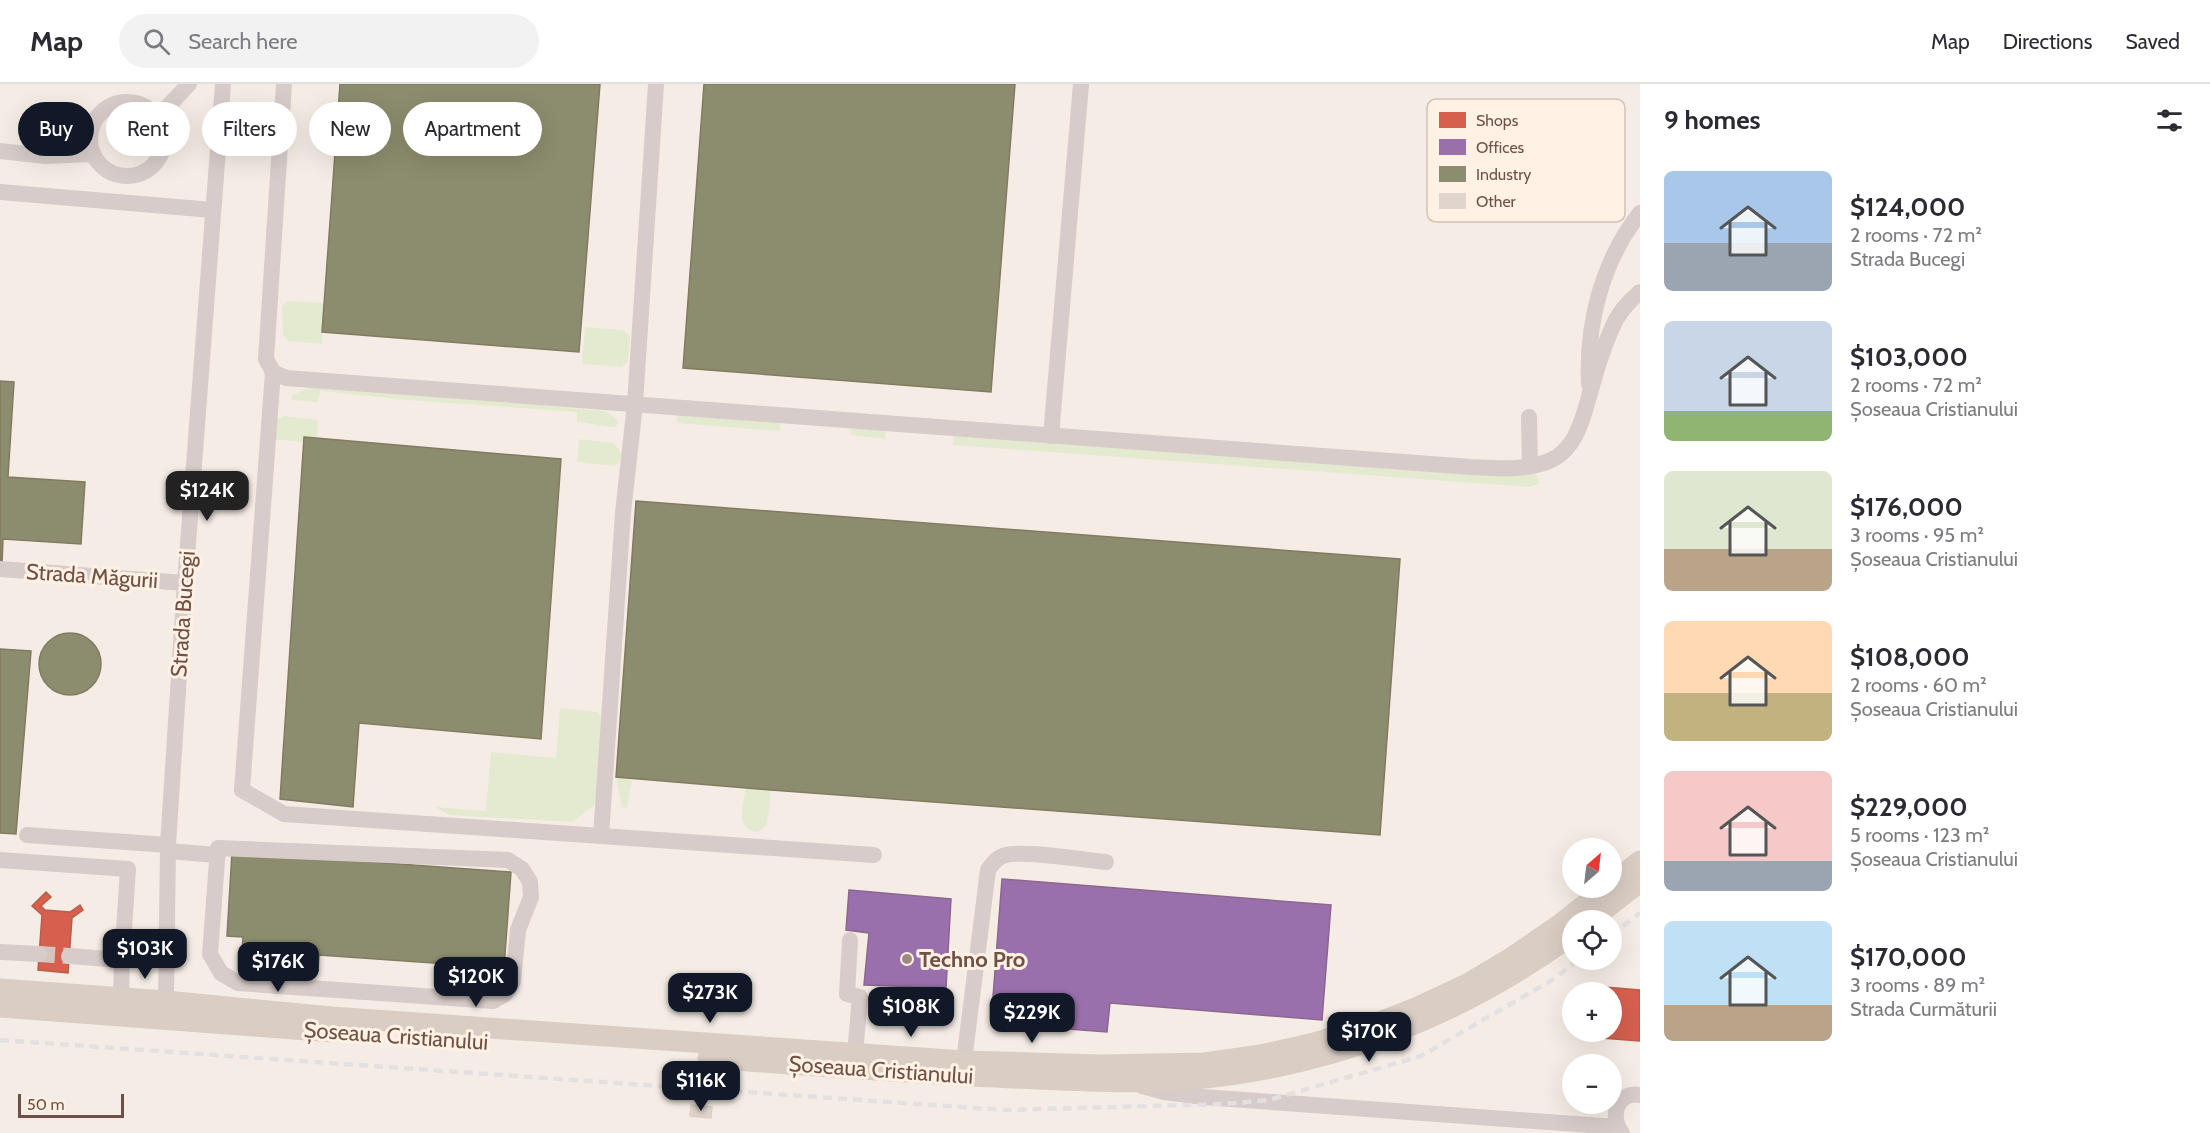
<!DOCTYPE html>
<meta charset="utf-8">
<style>
:root{--surface:#fff;--page:#f2f2f3;--text:#2b2b33;--muted:#7c7c81;--line:#e1e1e2;--accent:#111827}
body{margin:0;font-family:Cabin,sans-serif;background:var(--page);color:var(--text);height:100vh;display:flex;flex-direction:column;font-size:22px;white-space:nowrap}
*{box-sizing:border-box;margin:0}
p{font-size:20px;color:var(--muted)}
.icon{flex:none;width:33px;height:33px;fill:none;stroke:currentColor;stroke-width:2;stroke-linecap:round;stroke-linejoin:round}
.map{position:relative;flex:1;overflow:hidden}
.panel{display:flex;flex-direction:column;background:var(--surface);width:570px}
.panel>*{flex:none}
.banner{position:absolute;left:18px;top:18px;width:570px;height:54px;display:flex;gap:12px}
.needle{width:39px;rotate:28deg}
.fabs{position:absolute;left:1562px;top:754px;display:grid;gap:12px}
.fabs a{display:grid;place-items:center;width:60px;height:60px;border-radius:50%;background:var(--surface);box-shadow:0 6px 24px #0002;font-size:30px}
.scale{position:absolute;left:18px;bottom:15px;width:106px;box-sizing:border-box;padding-left:6px;border:3px solid #715147;border-top:0;font-size:16px;line-height:21px;white-space:nowrap;color:#715147;-webkit-text-stroke:4px #fff2e4;paint-order:stroke}
.price{position:absolute;translate:-50% -51px;padding:0 14px;border-radius:12px;background:var(--accent);color:#fff;font-size:20px;line-height:39px;filter:drop-shadow(0 2px 3px #0008)}
.price::after{content:'';position:absolute;left:50%;top:36px;width:18px;height:14px;margin-left:-9px;background:inherit;clip-path:polygon(0 0,100% 0,50% 100%)}
.price.current{background:#222;color:#fff}
ul{padding:0;list-style:none}
li{display:flex;align-items:center;gap:18px;height:150px;padding:0 24px}
li span{display:grid;place-items:center;flex:none;width:168px;height:120px;border-radius:9px;color:#555}
li>.icon{margin-inline-start:auto}
span .icon{width:72px;height:72px;fill:#fffc;stroke-width:1}
li b{font-size:26px}
h2{display:flex;justify-content:space-between;align-items:center;height:72px;padding:0 24px;font-size:26px}
.chip{padding:0 21px;border-radius:27px;background:var(--surface);box-shadow:0 6px 24px #0002;font-size:21px;line-height:54px}
.chip.current{background:var(--accent);color:#fff}
header{display:flex;align-items:center;gap:36px;box-sizing:border-box;height:84px;padding:0 30px;background:var(--surface);border-bottom:2px solid var(--line)}
header strong{font-size:28px}
nav{display:flex;gap:33px;margin-inline-start:auto;font-size:21px}
.search{width:420px;height:54px;background:var(--page);display:flex;align-items:center;gap:15px;box-sizing:border-box;padding:0 21px;border-radius:33px;color:var(--muted);font-size:22px}
main{display:flex;flex:1;min-height:0}
.map>svg:first-child{display:block}
</style>
<header>
<strong>Map</strong>
<div class="search"><svg class="icon" aria-label="search" viewBox="0 0 24 24"><circle cx="10" cy="10" r="6"/><path d="M15 15l6 6"/></svg>Search here</div>
<nav><a>Map</a><a>Directions</a><a>Saved</a></nav>
</header>
<main>
<div class="map">
<svg width="1640" height="1049" viewBox="0 0 1640 1049">
<rect width="100%" height="100%" fill="#f5ede5"/>
<g fill="#e3ead0">
<path d="M289,217L325,219L322,260L288,257L283,251L282,222Z"/>
<path d="M585,243L623,246L630,252L628,277L622,283L582,280Z"/>
<path d="M314,302L605,327L617,335L618,340L615,343L577,338V328L408,316L320,307L318,318L291,316L292,311Z"/>
<path d="M678,330L778,337L780,341V347L677,339Z"/>
<path d="M284,332L318,336L317,355L304,358L271,355L276,336Z"/>
<path d="M852,343L886,347L885,355L851,351Z"/>
<path d="M954,348L1536,390L1540,399L1530,403L953,361Z"/>
<path d="M579,355L614,359L622,370L620,378L614,382L577,378Z"/>
<path d="M560,624L598,628L601,632L598,706L594,721L573,738L449,731L435,723L486,727L491,668L556,674Z"/>
<path d="M616,693L632,695L627,724L622,723Z"/>
<path d="M746,703L771,706L767,741L758,748C734,746 743,721 746,703Z"/>
</g>
<g fill="#d6604d" stroke="#b85c4b" stroke-width="1.5">
<path d="M46,808L51,813L41,822L45,826L70,828L80,821L83,826L72,834L68,889L38,886L42,831L32,822Z"/>
<path d="M1593,902L1640,906V957L1589,953L1590,948H1611V909H1593Z"/>
</g>
<g fill="#9970ab" stroke="#8d678d" stroke-width="1.5">
<path d="M1002,795L1331,821L1322,936L1110,919L1107,948L991,939Z"/>
<path d="M849,806L951,815L946,904L864,901L869,849L846,846Z"/>
</g>
<g fill="#8c8c6e" stroke="#847a62" stroke-width="1.5">
<path d="M340,0H600L579,268L322,248Z"/>
<path d="M704,0H1015L991,308L683,284Z"/>
<path d="M0,297L14,298L8,393L85,398L81,460L3,455L2,481H0Z"/>
<path d="M304,353L561,375L541,655L359,639L353,723L280,715Z"/>
<path d="M636,417L1400,475L1380,751L771,706L616,693Z"/>
<circle cx="70" cy="580" r="31"/>
<path d="M0,565L31,567L16,750L0,749Z"/>
<path d="M232,768L511,788L504,884L319,871L318,887L241,882L243,853L227,852Z"/>
</g>
<path fill="#e1d4cd" stroke="#ddcfc8" stroke-width="1.5" d="M691,1021L712,1023L711,1034L690,1032Z"/>
<g fill="none" stroke-linecap="round" stroke-linejoin="round">
<path stroke="#d4c6be" stroke-width="16" stroke-dasharray="16 8" stroke-linecap="butt" d="M39,870L69,872"/>
<g stroke="#d7ccc9" stroke-width="16">
<path d="M284,0L266,275L273,288L286,294L1471,383C1497,384 1524,387 1549,377C1576,366 1583,334 1590,309C1596,287 1603,264 1612,244C1618,229 1628,218 1640,208"/>
<circle cx="127" cy="55" r="37"/>
<path d="M157,34L189,0"/>
<path d="M0,67L45,72L93,70"/>
<path d="M0,108L212,126"/>
<path d="M273,288L242,706L284,730L874,771"/>
<path d="M1589,300C1586,240 1602,177 1640,129"/>
<path d="M1529,333L1530,382"/>
<path d="M1051,352L1081,0"/>
<path d="M0,485L185,499"/>
<path d="M27,751L168,761"/>
<path d="M601,752L623,429L635,320L656,0"/>
<path d="M218,764L508,776L522,785L530,798L531,813L518,846L513,897L505,910L493,917L238,899L221,889L210,870Z"/>
<path d="M168,767L217,771"/>
<path d="M0,776L128,785L122,876"/>
<path d="M850,856L847,910L860,913L855,970"/>
<path d="M0,868L39,870"/>
<path d="M69,872L122,876L121,913"/>
<path d="M166,917L168,761L185,499L223,0"/>
<path d="M964,977L988,786C993,779 997,773 1006,771C1024,766 1084,776 1106,778"/>
<path d="M1142,1002L1164,1008L1203,1013L1617,1043"/>
<path d="M1622,1049C1609,1033 1617,1007 1640,1011"/>
</g>
<g stroke="#d9cdc4" stroke-width="21">
<path d="M1611,800L1640,777"/>
<path d="M1590,837L1640,798"/>
<path d="M0,905L166,917L331,933L964,977L1100,981L1205,979L1261,971L1314,959L1372,941L1418,923L1467,900L1511,874L1559,841L1606,804"/>
<path d="M0,923L333,948"/>
<path d="M708,974C818,982 928,991 1038,995C1091,997 1144,1000 1196,995C1333,982 1461,932 1572,851"/>
</g>
<g stroke="#e3e0e2" stroke-width="4.5" stroke-dasharray="9 6" stroke-linecap="butt">
<path d="M1611,851L1640,829"/>
<path d="M0,956L1004,1026L1225,1020L1269,1016L1421,972L1552,896L1578,876"/>
</g>
</g>
<circle fill="#9f887e" stroke="#fff2e4" stroke-width="2" cx="907" cy="875" r="6"/>
<g text-anchor="middle" dominant-baseline="central" stroke-width="6" stroke-linejoin="round" paint-order="stroke">
<g font-size="22" fill="#715147" stroke="#fff2e4">
<text transform="translate(92 492) rotate(4)">Strada Măgurii</text>
<text transform="translate(183 530) rotate(-86)">Strada Bucegi</text>
<text transform="translate(396 952) rotate(4)">Șoseaua Cristianului</text>
<text transform="translate(881 986) rotate(4)">Șoseaua Cristianului</text>
</g>
<g font-size="22" font-weight="bold" fill="#715147" stroke="#fff2e4" text-anchor="start">
<text x="919" y="875">Techno Pro</text>
</g>
</g>
<rect x="1427" y="15" width="198" height="123" rx="9" fill="#fff2e4" stroke="#d4c2b5" stroke-width="1.5"/>
<rect x="1439" y="28" width="27" height="16" fill="#d6604d"/>
<rect x="1439" y="55" width="27" height="16" fill="#9970ab"/>
<rect x="1439" y="82" width="27" height="16" fill="#8c8c6e"/>
<rect x="1439" y="109" width="27" height="16" fill="#e1d4cd"/>
<g font-size="16" fill="#715147">
<text x="1476" y="42">Shops</text>
<text x="1476" y="69">Offices</text>
<text x="1476" y="96">Industry</text>
<text x="1476" y="123">Other</text>
</g>
</svg>
<div class="fabs">
<a><svg class="needle" viewBox="-14 -14 28 28"><path d="M0-13l5 13h-10z" fill="#e53935"/><path d="M0 13l5-13h-10z" fill="#7c7c81"/></svg></a>
<a><svg class="icon" aria-label="locate" viewBox="0 0 24 24"><circle cx="12" cy="12" r="6"/><path d="M12 2v4M12 18v4M2 12h4M18 12h4"/></svg></a>
<a>+</a>
<a>−</a>
</div>
<div class="scale">50 m</div>
<b class="price current" style="left:207px;top:438px">$124K</b>
<b class="price" style="left:145px;top:896px">$103K</b>
<b class="price" style="left:278px;top:909px">$176K</b>
<b class="price" style="left:476px;top:924px">$120K</b>
<b class="price" style="left:710px;top:940px">$273K</b>
<b class="price" style="left:911px;top:954px">$108K</b>
<b class="price" style="left:1032px;top:960px">$229K</b>
<b class="price" style="left:1369px;top:979px">$170K</b>
<b class="price" style="left:701px;top:1028px">$116K</b>
<div class="banner">
<a class="chip current">Buy</a>
<a class="chip">Rent</a>
<a class="chip">Filters</a>
<a class="chip">New</a>
<a class="chip">Apartment</a>
</div>
</div>
<section class="panel">
<h2>9 homes<svg class="icon" aria-label="filters" viewBox="0 0 24 24"><path d="M4 7h16M4 17h16"/><circle cx="9" cy="7" r="2"/><circle cx="15" cy="17" r="2"/></svg></h2>
<ul>
<li><span style="background:linear-gradient(#a9c7e8 60%,#9aa5b1 0)"><svg class="icon" aria-label="home" viewBox="0 0 24 24"><path d="M3 11l9-7 9 7M6 9v11h12V9"/></svg></span><div><b>$124,000</b><p>2 rooms · 72 m²</p><p>Strada Bucegi</p></div></li>
<li><span style="background:linear-gradient(#c9d6e8 75%,#8fb573 0)"><svg class="icon" aria-label="home" viewBox="0 0 24 24"><path d="M3 11l9-7 9 7M6 9v11h12V9"/></svg></span><div><b>$103,000</b><p>2 rooms · 72 m²</p><p>Șoseaua Cristianului</p></div></li>
<li><span style="background:linear-gradient(#dfe7d0 65%,#b9a48a 0)"><svg class="icon" aria-label="home" viewBox="0 0 24 24"><path d="M3 11l9-7 9 7M6 9v11h12V9"/></svg></span><div><b>$176,000</b><p>3 rooms · 95 m²</p><p>Șoseaua Cristianului</p></div></li>
<li><span style="background:linear-gradient(#ffd9b3 60%,#c2b280 0)"><svg class="icon" aria-label="home" viewBox="0 0 24 24"><path d="M3 11l9-7 9 7M6 9v11h12V9"/></svg></span><div><b>$108,000</b><p>2 rooms · 60 m²</p><p>Șoseaua Cristianului</p></div></li>
<li><span style="background:linear-gradient(#f6c9c9 75%,#9aa5b1 0)"><svg class="icon" aria-label="home" viewBox="0 0 24 24"><path d="M3 11l9-7 9 7M6 9v11h12V9"/></svg></span><div><b>$229,000</b><p>5 rooms · 123 m²</p><p>Șoseaua Cristianului</p></div></li>
<li><span style="background:linear-gradient(#bfe0f5 70%,#b9a48a 0)"><svg class="icon" aria-label="home" viewBox="0 0 24 24"><path d="M3 11l9-7 9 7M6 9v11h12V9"/></svg></span><div><b>$170,000</b><p>3 rooms · 89 m²</p><p>Strada Curmăturii</p></div></li>
</ul>
</section>
</main>
